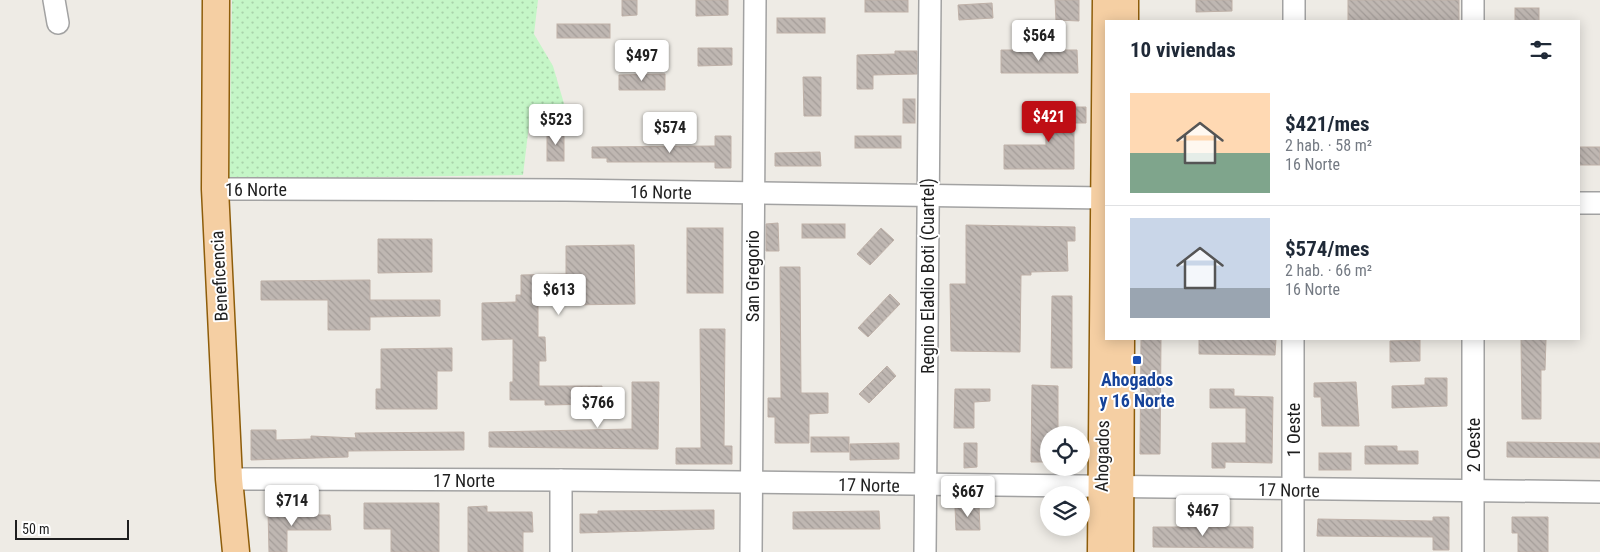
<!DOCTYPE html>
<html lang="es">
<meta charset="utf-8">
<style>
:root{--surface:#fff;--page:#f6f6f7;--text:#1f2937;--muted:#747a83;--line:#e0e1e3;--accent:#bf0e15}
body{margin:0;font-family:"Roboto Condensed",sans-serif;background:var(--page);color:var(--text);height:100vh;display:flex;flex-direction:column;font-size:19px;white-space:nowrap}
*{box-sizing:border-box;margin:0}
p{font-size:16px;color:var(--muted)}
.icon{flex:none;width:28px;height:28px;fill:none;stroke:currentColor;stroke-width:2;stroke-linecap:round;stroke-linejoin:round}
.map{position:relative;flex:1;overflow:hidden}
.sheet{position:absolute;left:1105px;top:20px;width:475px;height:320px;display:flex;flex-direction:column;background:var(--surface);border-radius:0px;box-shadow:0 2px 12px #0003}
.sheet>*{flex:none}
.buttons{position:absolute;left:1040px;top:426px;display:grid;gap:10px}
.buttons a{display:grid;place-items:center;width:50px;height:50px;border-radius:50%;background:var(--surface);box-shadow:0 2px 12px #0003;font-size:25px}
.scale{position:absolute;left:15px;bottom:12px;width:114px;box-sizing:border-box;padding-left:5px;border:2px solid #1e1e1e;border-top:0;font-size:14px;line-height:18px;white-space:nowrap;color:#1e1e1e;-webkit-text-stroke:4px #fff;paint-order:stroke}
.price{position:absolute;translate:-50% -42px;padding:0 11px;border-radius:5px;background:#fff;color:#222;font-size:16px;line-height:32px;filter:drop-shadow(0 1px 2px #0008)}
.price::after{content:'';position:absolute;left:50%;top:30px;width:15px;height:11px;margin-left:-8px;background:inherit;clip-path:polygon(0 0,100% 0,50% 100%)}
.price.current{background:var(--accent);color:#fff}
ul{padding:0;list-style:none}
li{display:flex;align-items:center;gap:15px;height:125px;padding:0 25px}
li+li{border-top:1px solid var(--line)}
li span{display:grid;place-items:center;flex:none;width:140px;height:100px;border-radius:0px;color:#555}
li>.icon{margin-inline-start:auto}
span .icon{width:60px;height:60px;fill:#fffc;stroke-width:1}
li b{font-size:21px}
h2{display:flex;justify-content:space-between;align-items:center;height:60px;padding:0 25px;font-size:21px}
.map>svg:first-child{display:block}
</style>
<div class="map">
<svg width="1600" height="552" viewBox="0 0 1600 552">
<defs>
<pattern id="park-dots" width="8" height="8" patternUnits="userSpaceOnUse" patternTransform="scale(1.25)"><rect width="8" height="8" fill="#c5f6c7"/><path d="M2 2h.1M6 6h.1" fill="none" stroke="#a9d2aa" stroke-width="1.8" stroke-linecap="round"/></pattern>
<pattern id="building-back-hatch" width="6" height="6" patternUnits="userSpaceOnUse" patternTransform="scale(1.25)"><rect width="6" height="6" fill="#bfb7b2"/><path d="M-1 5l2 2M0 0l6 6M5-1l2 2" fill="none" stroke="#a49d99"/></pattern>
</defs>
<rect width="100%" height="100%" fill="#eeebe5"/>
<path fill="url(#park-dots)" d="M232,0H538L534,34L553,66L565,107L531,108L523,175L229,179Z"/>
<g fill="url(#building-back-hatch)" stroke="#bfb1a8">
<path d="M622,0H637V15L622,16Z"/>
<path d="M696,0H728V15L696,16Z"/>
<rect x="865" y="0" width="43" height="12"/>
<path d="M1055,0H1079V21L1056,20Z"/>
<path d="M1196,0H1232V11L1196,12Z"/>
<rect x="1348" y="0" width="111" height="21"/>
<path d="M992,3L993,18L959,20L958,5Z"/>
<rect x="1515" y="8" width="24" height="13"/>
<rect x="777" y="18" width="48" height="15"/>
<rect x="557" y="24" width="53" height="14"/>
<path d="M698,48H732V65L698,66Z"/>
<path d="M1001,50H1077L1078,73H1001Z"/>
<path d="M895,51H917V74L873,75V89H857V55L895,54Z"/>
<path d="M665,74V90H619V75Z"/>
<path d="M803,77H821V116H804Z"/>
<rect x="903" y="99" width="12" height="24"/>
<path d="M1045,107H1086V123H1074V169H1004V145H1046Z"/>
<rect x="547" y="131" width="17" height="30"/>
<path d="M715,136H731V168H715V162H607V158H592V147L715,146Z"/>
<rect x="855" y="136" width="46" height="12"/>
<rect x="1579" y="147" width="21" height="18"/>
<path d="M820,152L821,166H775V153Z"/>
<path d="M778,223L779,251H766V224Z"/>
<rect x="802" y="224" width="43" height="14"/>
<path d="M966,225L1075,227V241H1067L1068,271L1031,272V275H1021L1020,352L951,351L950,284H966Z"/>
<rect x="687" y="228" width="36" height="65"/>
<path d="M881,228L894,240L870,265L857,254Z"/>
<path d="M378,239H432V272L378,273Z"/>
<path d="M634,245L635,304L566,305V293L538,294V337H545L546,361H539V386H602V404L545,405V400H510V382H513V339L482,340V303L516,302V295H521V275L566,274V246Z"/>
<path d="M780,267H800L801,393H828V413L809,414V443H775V417H768V398H781Z"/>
<path d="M370,280V300H440V316L370,317V330H328V300H261V281Z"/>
<path d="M890,294L900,304L868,337L858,328Z"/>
<path d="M1052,296H1072V368H1051Z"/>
<path d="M700,329H725L724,446H732V464H676V448H701Z"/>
<path d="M1141,339H1161L1160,454H1140Z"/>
<path d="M1199,339H1276L1275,355L1199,354Z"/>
<path d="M1521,339H1546L1545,370H1541V419H1522Z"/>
<path d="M1420,340V361L1390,362V341Z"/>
<path d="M452,348V371H437V409H376V389H381V349Z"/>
<path d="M887,366L896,376L869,403L859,394Z"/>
<path d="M1425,378H1447V406L1392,408V386L1425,385Z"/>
<path d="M632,382H659L658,449L489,447V432L632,429Z"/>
<path d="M1356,382L1359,426H1322L1321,397H1314V383Z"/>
<path d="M1032,385L1058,386V435H1049V462H1031Z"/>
<path d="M955,389H990V401L974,402V428H954Z"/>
<path d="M1210,389H1234V396L1273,397L1272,463L1225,462V468H1212V443H1246V408H1210Z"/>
<path d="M251,430H276V440L311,439V436L356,438L355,433L464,432V450L348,451V457L251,460Z"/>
<rect x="811" y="437" width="38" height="15"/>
<path d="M1507,442L1600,443V458L1507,457Z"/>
<path d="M899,443V459L850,460V444Z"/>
<path d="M964,443H977V467L964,468Z"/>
<path d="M1365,446H1397V451H1418V464H1365Z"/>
<rect x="1319" y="453" width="32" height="17"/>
<path d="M364,503H439V552H391V529H364Z"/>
<path d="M487,506V512H532L533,532H523V552H468V507Z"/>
<path d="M979,506L980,530H956L955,507Z"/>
<path d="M714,510V529L580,533V514H598V511Z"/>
<path d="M879,511L880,529H793V512Z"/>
<path d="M268,512H287V515H330L331,530H287V552H269Z"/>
<path d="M1433,517H1449V550H1433V537L1317,536L1318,519L1433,521Z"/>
<path d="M1512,517H1548V552H1518V533H1512Z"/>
<path d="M1153,527H1253V548L1153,547Z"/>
</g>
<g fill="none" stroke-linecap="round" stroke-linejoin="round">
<defs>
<g id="minor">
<path d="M54,0L58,23"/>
<path d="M1473,0V21"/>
<path d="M1294,21V0"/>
<path d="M215,189L566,190L1106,198"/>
<path d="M1579,203H1600"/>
<path d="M229,479L561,480L1600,492"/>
<path d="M561,552V480"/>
<path d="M751,552L755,0"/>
<path d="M925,552L930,0"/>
<path d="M1293,552V339"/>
<path d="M1473,552V339"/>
</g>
<g id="major">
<path d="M216,0L215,189L229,479L236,552"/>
<path d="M1125,21V0"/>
<path d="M1101,552L1106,0"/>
<path d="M1120,552L1121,339"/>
</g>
</defs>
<use href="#minor" stroke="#a2a2a2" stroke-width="24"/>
<use href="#major" stroke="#8e5d0a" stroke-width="29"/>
<use href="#minor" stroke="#fff" stroke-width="21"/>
<use href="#major" stroke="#f5cfa3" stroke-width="26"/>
</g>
<rect fill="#1a4fb4" stroke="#fff" stroke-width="2" x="1132" y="355" width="10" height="10" rx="2.5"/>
<g text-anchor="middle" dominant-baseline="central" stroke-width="4" stroke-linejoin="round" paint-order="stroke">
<g font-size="18" fill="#1e1e1e" stroke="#fff">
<text x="256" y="189">16 Norte</text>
<text transform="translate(661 192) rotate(1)">16 Norte</text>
<text transform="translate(219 276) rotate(-93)">Beneficencia</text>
<text transform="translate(752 276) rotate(-90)">San Gregorio</text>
<text transform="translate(927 276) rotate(-90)">Regino Eladio Boti (Cuartel)</text>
<text transform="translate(1293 430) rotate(-90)">1 Oeste</text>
<text transform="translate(1473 445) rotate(-90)">2 Oeste</text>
<text transform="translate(1102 456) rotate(-89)">Ahogados</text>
<text x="464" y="480">17 Norte</text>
<text transform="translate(869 485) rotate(1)">17 Norte</text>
<text transform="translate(1289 490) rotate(1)">17 Norte</text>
</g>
<g font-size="18" font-weight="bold" fill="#164399" stroke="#fff">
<text x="1137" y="379">Ahogados<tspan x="1137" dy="21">y 16 Norte</tspan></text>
</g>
</g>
</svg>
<div class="buttons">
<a><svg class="icon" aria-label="locate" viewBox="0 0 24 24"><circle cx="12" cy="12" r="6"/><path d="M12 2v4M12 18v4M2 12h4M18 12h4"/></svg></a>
<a><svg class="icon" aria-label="layers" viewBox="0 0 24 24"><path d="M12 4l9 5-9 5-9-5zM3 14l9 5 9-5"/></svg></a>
</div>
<div class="scale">50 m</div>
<b class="price" style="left:1039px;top:62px">$564</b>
<b class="price" style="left:642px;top:82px">$497</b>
<b class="price current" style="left:1049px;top:143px">$421</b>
<b class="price" style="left:556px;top:146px">$523</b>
<b class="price" style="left:670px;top:154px">$574</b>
<b class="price" style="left:559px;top:316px">$613</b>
<b class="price" style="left:598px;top:429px">$766</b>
<b class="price" style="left:968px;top:518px">$667</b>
<b class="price" style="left:292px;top:527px">$714</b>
<b class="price" style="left:1203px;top:537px">$467</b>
<section class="sheet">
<h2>10 viviendas<svg class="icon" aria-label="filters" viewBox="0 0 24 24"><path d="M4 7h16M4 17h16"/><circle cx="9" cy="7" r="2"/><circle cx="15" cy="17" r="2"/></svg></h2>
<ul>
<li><span style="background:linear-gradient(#ffd9b3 60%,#7fa58c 0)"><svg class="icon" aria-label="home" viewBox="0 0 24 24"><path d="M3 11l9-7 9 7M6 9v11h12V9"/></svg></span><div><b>$421/mes</b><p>2 hab. · 58 m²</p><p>16 Norte</p></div></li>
<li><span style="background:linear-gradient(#c9d6e8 70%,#9aa5b1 0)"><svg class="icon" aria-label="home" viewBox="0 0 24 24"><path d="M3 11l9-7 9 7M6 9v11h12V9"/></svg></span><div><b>$574/mes</b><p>2 hab. · 66 m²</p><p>16 Norte</p></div></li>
</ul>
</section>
</div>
